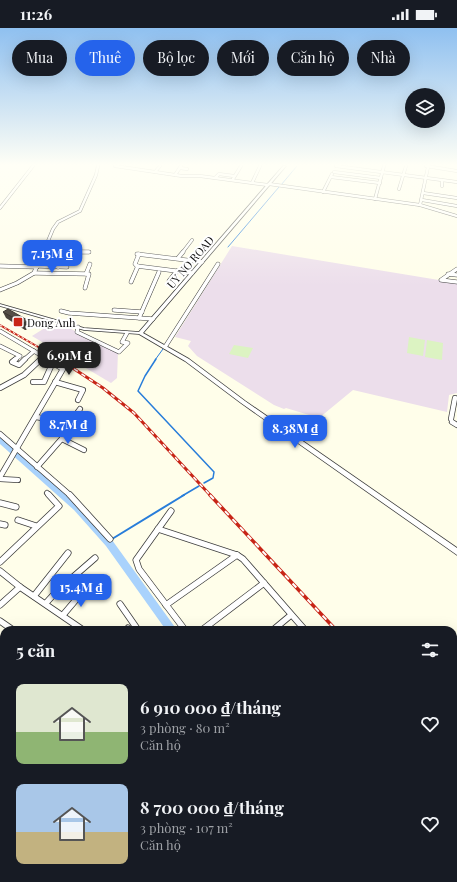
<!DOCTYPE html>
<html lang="vi">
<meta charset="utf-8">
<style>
:root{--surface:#171b24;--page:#20242c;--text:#f1f3f6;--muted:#9ea1a6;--accent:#2563eb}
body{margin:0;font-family:"Playfair Display",serif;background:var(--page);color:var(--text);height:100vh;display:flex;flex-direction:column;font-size:15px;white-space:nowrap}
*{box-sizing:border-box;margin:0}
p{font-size:13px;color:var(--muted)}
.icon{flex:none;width:22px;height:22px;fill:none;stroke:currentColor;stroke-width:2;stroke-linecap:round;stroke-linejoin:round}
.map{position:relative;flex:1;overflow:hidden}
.panel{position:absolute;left:0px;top:598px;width:457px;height:256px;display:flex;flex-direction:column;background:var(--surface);border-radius:12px 12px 0 0;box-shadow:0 4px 16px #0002}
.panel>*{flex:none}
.top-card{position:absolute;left:12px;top:12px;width:433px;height:36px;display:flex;gap:8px}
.buttons{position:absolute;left:405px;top:60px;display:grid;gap:8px}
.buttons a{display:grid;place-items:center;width:40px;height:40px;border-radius:50%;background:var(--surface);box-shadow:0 4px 16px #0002;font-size:20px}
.price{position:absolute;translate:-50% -34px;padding:0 9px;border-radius:8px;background:var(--accent);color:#fff;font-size:13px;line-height:26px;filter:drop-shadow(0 1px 2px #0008)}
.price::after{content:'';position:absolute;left:50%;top:24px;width:12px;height:9px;margin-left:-6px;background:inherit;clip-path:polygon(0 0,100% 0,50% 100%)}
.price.selected{background:#222;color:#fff}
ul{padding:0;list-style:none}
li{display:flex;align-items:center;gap:12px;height:100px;padding:0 16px}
li span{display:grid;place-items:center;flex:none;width:112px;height:80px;border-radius:8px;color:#555}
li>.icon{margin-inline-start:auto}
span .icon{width:48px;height:48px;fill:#fffc;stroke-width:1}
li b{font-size:17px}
h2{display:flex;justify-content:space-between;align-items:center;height:48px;padding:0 16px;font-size:17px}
.pill{padding:0 14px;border-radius:18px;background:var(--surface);box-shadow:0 4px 16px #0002;font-size:14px;line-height:36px}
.pill.selected{background:var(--accent);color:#fff}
.status{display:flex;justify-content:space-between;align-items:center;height:28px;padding:0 20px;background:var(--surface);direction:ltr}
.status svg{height:11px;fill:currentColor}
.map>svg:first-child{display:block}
</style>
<div class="status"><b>11:26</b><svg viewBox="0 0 49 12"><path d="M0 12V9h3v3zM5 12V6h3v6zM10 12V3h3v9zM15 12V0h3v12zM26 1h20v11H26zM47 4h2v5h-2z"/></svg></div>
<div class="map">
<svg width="457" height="854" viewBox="0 0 457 854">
<rect width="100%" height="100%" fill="#fffeea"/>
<g fill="#ecdeeb">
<path d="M232,218L457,255V365L449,367L447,384L353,362L319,390L286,380L284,381L274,377L197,328L188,318L191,313L175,309Z"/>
<path d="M48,298H65L118,324L117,350L111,355L32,308Z"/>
</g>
<path fill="#f6f8c7" d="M4,695V850H6L5,854H0V700Z"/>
<g fill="#dcf3c2">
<path d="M409,309L425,312L423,328L407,325Z"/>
<path d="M427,312L443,315L442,332L425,329Z"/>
<path d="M234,317L253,320L248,330L229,326Z"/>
</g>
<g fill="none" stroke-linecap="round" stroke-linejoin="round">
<g stroke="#287dda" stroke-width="1">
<path d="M281,157L297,138"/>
<path d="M228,219L279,159"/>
<path d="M155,332L163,321"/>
</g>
<g stroke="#287dda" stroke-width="1.5">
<path d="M156,331L145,348L138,363L214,444L213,450L204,455"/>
<path d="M182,468L199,458"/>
</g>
<path stroke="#287dda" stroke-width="2" d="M112,511L184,467"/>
<g fill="#a9d2fc" fill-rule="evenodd">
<path d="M0,408L3,409L80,476L112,512L177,602H166L106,518L74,482L0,416Z"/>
<path d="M346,850H360L362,854H348Z"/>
</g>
<defs>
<g id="minor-far4">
<path d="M115,138L182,148H200L268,157"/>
<path d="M336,138L457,154"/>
<path d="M426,138L457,143"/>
<path d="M180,140L187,141"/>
<path d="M155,144L160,138"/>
<path d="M334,144L381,150"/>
<path d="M175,147L181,138"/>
<path d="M331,149L380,155"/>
<path d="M215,150L219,146L234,148"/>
<path d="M233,151L241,138"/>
<path d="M442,152V158"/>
<path d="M252,155L260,138"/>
<path d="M269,156L420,177L457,188"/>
<path d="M399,161L406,138"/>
<path d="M323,164L332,146"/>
<path d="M423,165L457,170"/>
<path d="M375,171L384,138"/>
<path d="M422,172L457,178"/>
<path d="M420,177L428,139"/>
<path d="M0,180L33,138"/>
<path d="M44,223L89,224"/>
<path d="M43,225L53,201L58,194L80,183L96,147L98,138"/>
<path d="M64,225L65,223"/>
<path d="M182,225L192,212"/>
</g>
<g id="minor-far3">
<path d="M67,224H89"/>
<path d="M137,226L202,234"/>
<path d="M139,226L135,236L137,238L192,245"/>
<path d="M178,230L183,224"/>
<path d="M0,238L37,239"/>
<path d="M38,238L67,239"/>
<path d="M58,239L65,224"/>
<path d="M457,241L441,252L457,254"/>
<path d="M34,245L89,246L85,260"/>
<path d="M86,246L90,236"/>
<path d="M448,246L457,247"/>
<path d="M169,253L177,243"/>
<path d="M131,254L138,238"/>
<path d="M0,262L17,255L34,245L43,224"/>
<path d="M114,282L142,284"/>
<path d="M61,283L69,285L153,291"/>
<path d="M139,290L159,244"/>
<path d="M78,299L77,304L119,324L128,315L122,314L127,305"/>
<path d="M0,303L49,332"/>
<path d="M0,318L20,328L14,332"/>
<path d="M165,319L218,236"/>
<path d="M24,332L34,323"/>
<path d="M41,332L44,328"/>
</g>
<g id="minor-far2">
<path d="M16,331L12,334L19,337L25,331"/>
<path d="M33,354H44L53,334"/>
<path d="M55,354L83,362L78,372"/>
<path d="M0,360L24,347L41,331"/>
<path d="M36,389L70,395"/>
<path d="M451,391L455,370"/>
<path d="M452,394L457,397"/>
<path d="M0,406L71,468"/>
<path d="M62,411L84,422"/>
<path d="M37,439L65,407L70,395L80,381"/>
<path d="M0,449L63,341L47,331"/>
<path d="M0,451L18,452"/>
<path d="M47,465L50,468"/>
</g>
<g id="minor-far1">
<path d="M70,467L110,511"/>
<path d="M0,475L16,479"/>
<path d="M171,483L136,532L139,541L185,602"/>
<path d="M18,492L36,498"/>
<path d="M0,496L5,497"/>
<path d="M158,501L237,527L243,531L305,602"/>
<path d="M0,534L59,478L49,467"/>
<path d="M0,543L20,559L83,602"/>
<path d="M34,568L68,525"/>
<path d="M46,575L57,563L95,530"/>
<path d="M120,576L138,602"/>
<path d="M0,577L20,559"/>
<path d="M166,577L237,527"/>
<path d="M63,587L85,561"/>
<path d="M0,593L13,602"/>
<path d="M127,602L128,600"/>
<path d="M202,602L264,555"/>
<path d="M273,602L291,587"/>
</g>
<g id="minor">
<path d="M0,655L4,657"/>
<path d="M0,703L4,698"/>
<path d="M453,719L457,723"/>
<path d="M170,850L171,854"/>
<path d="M307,850L310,854"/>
<path d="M370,850L373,854"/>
<path d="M18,854L19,850"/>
</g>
<g id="tertiary">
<path d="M283,138H286L143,305L189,331L245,373L457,520V527L241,375L185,333L139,306L84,302L0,278V276L84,300L139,304Z"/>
<path d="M457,791V805L456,807L453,808V794L454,792Z"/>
<path d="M428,850H438L436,854H426Z"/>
</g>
</defs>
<use href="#minor-far4" stroke="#3e3e3e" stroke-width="3.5"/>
<use href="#minor-far3" stroke="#3e3e3e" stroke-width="4.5"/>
<use href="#minor-far2" stroke="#3e3e3e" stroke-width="6"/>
<use href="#minor-far1" stroke="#3e3e3e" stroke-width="7"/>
<use href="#minor" stroke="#3e3e3e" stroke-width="8"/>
<use href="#tertiary" stroke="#3e3e3e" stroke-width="1.5"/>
<use href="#minor-far4" stroke="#fff" stroke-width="2.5"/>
<use href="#minor-far3" stroke="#fff" stroke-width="3.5"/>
<use href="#minor-far2" stroke="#fff" stroke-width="4.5"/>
<use href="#minor-far1" stroke="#fff" stroke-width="5.5"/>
<use href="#minor" stroke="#fff" stroke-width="7"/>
<use href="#tertiary" fill="#fff" fill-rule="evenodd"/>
<defs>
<path id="rail-far3" d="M0,297L61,332"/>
<path id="rail-far2" d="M59,331L103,360L134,385L211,468"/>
<path id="rail-far1" d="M210,467L336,602"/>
<path id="rail" d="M453,729L457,733"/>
</defs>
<use href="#rail-far3" stroke="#c82517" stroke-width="2"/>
<use href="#rail-far2" stroke="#c82517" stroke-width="3"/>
<use href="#rail-far1" stroke="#c82517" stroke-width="3.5"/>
<use href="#rail" stroke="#c82517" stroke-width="4"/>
<use href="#rail-far3" stroke="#fff" stroke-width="1" stroke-dasharray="2.5" stroke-linecap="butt"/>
<use href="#rail-far2" stroke="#fff" stroke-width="1.5" stroke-dasharray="4.5" stroke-linecap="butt"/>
<use href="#rail-far1" stroke="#fff" stroke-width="2" stroke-dasharray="5.5" stroke-linecap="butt"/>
<use href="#rail" stroke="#fff" stroke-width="2.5" stroke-dasharray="7" stroke-linecap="butt"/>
</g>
<path fill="#49433d" d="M3,284L29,293L31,299L25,302L6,290Z"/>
<path fill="#3c3732" d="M29,293L31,299L25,302L23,295Z"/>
<path fill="#554e47" stroke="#3c3732" d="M8,281L29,293L23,295L3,284Z"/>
<linearGradient id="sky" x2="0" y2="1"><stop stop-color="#8fc0f0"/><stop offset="0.53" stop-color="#fffff6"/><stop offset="1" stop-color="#fffff6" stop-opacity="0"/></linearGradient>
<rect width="457" height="258" fill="url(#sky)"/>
<rect fill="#c82517" stroke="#fff" stroke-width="1.5" x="13" y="289" width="10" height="10" rx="2"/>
<g text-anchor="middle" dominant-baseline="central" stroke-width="4" stroke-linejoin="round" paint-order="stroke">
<g font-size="11" fill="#0b0b0b" stroke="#fff">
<text transform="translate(190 234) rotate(-49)">UY NO ROAD</text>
</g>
<g font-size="11" fill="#0b0b0b" stroke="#fff" text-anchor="start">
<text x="27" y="294">Dong Anh</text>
</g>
</g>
</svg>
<div class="buttons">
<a><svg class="icon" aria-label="layers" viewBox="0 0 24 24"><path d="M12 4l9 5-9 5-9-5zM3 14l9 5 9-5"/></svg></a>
</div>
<b class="price" style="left:52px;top:246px">7.15M ₫</b>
<b class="price selected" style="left:69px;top:348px">6.91M ₫</b>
<b class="price" style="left:68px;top:417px">8.7M ₫</b>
<b class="price" style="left:295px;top:421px">8.38M ₫</b>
<b class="price" style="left:81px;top:580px">15.4M ₫</b>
<div class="top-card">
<a class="pill">Mua</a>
<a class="pill selected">Thuê</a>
<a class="pill">Bộ lọc</a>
<a class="pill">Mới</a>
<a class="pill">Căn hộ</a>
<a class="pill">Nhà</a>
</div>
<section class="panel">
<h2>5 căn<svg class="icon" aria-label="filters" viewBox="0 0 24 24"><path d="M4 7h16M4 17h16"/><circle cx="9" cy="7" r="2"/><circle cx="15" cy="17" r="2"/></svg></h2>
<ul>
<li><span style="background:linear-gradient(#dfe7d0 60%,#8fb573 0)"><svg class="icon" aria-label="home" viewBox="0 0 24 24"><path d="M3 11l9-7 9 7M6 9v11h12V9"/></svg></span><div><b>6 910 000 ₫/tháng</b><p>3 phòng · 80 m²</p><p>Căn hộ</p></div><svg class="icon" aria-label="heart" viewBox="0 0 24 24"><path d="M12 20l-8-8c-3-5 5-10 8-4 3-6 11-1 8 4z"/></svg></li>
<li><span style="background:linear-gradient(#a9c7e8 60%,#c2b280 0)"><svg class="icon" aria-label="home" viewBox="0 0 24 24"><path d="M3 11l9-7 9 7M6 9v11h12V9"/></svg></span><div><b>8 700 000 ₫/tháng</b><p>3 phòng · 107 m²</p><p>Căn hộ</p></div><svg class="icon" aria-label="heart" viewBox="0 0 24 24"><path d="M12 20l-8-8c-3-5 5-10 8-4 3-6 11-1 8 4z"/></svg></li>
</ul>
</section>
</div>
